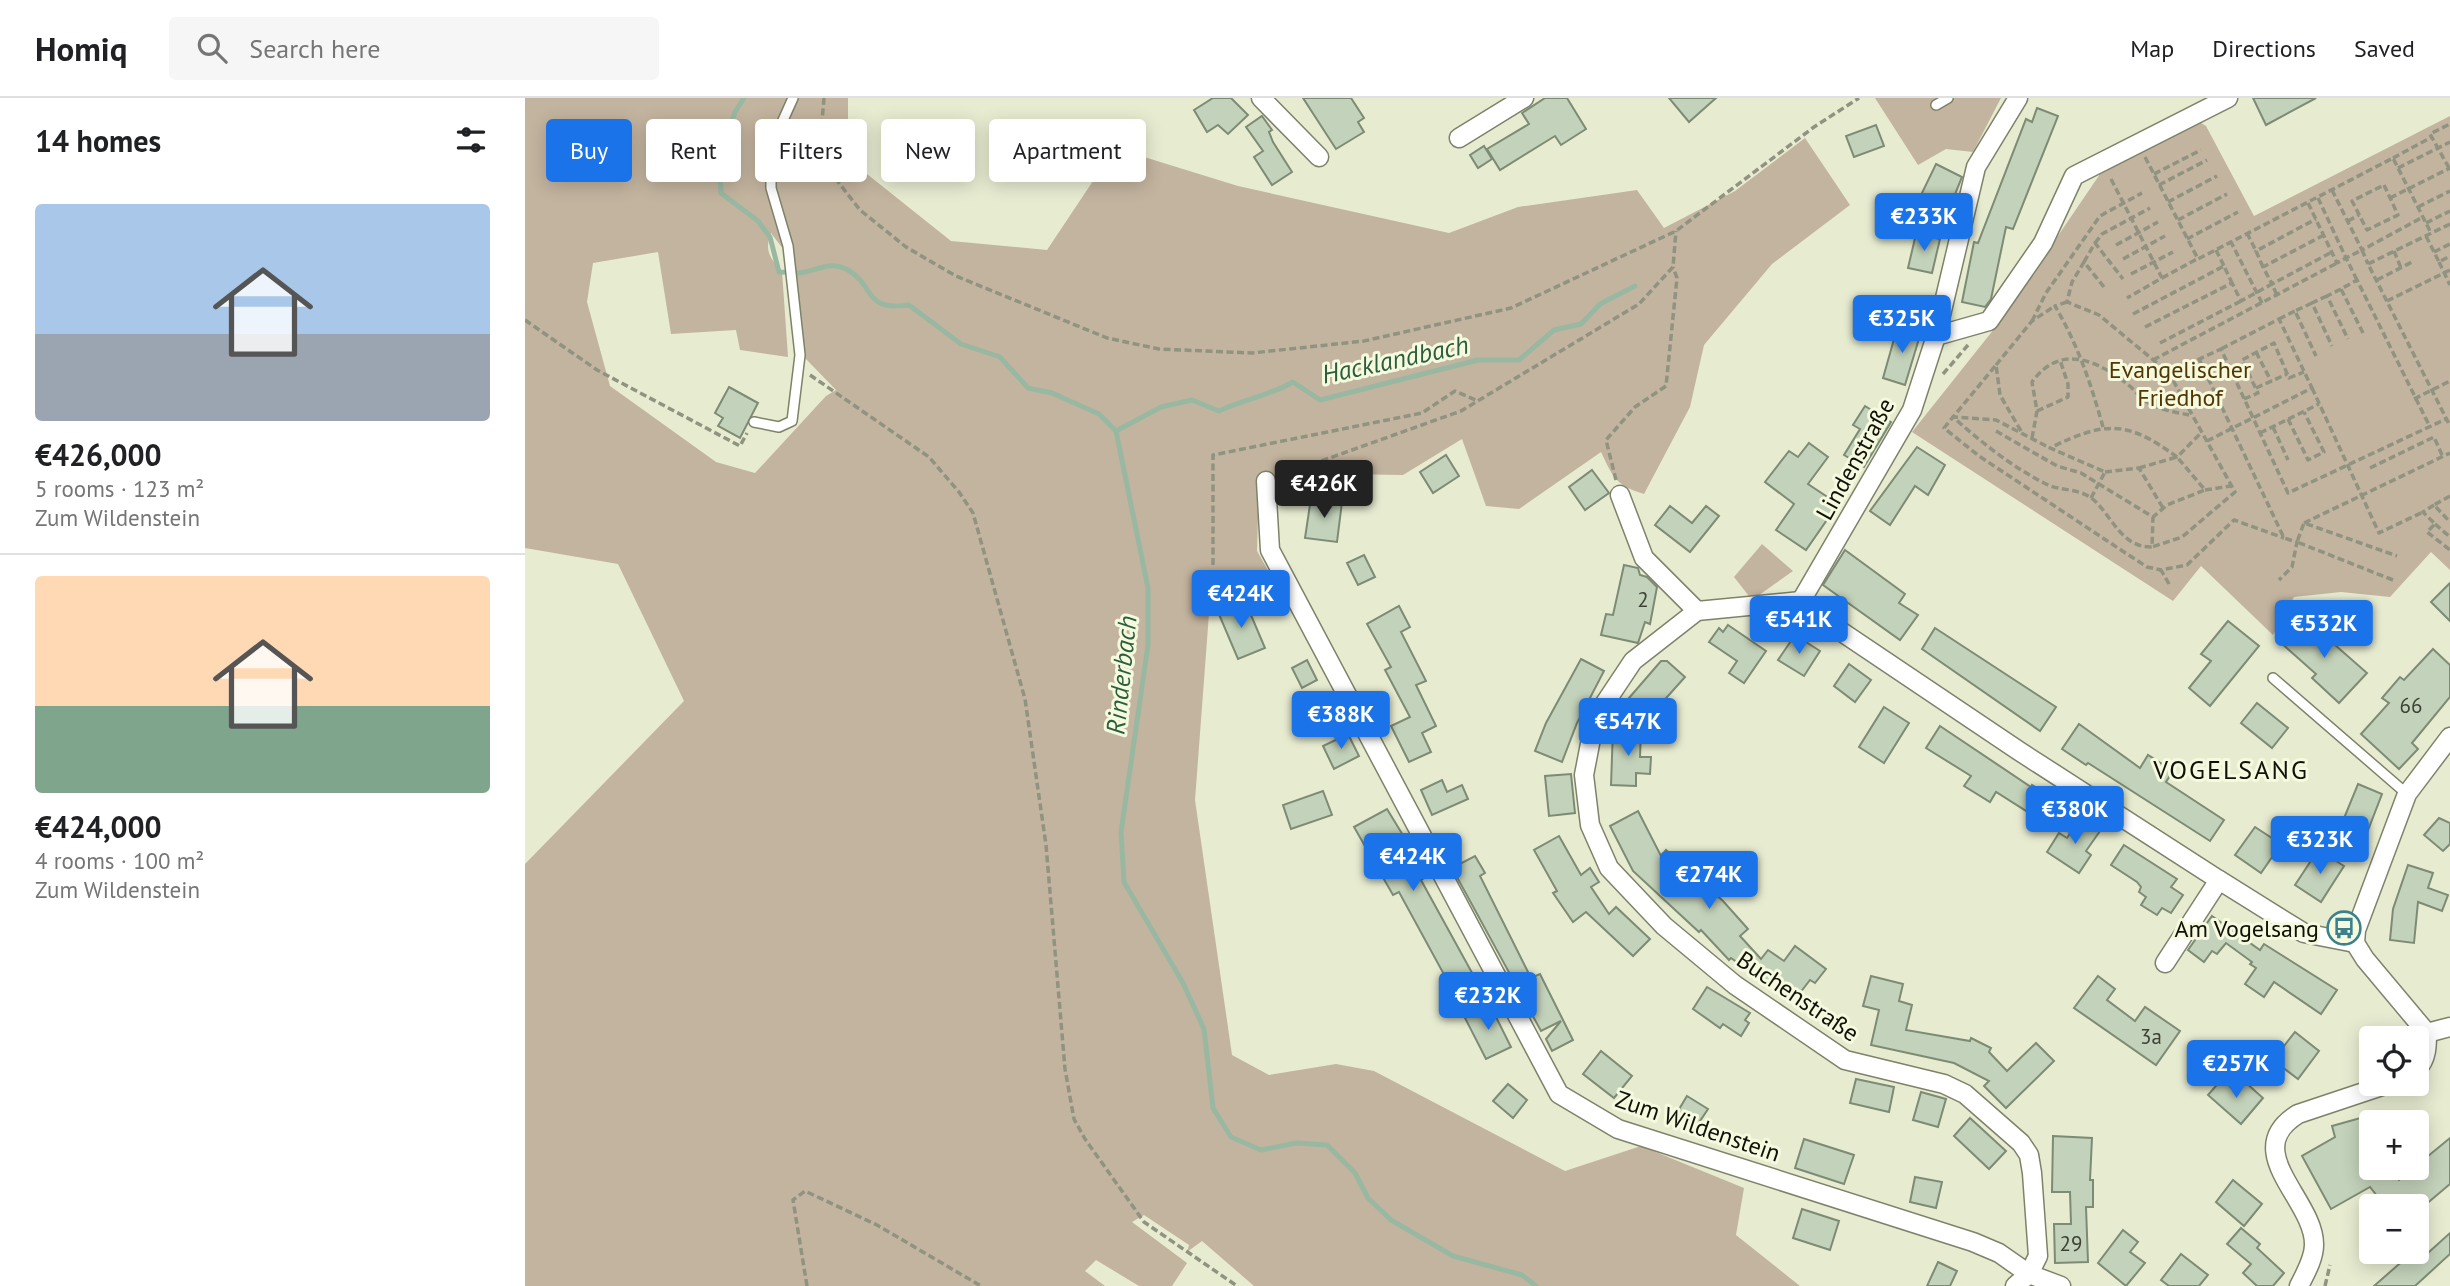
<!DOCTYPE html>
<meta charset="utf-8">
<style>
:root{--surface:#fff;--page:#f6f6f6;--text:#202124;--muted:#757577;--line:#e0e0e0;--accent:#1a73e8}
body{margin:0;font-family:"PT Sans",sans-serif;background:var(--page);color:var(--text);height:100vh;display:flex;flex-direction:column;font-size:26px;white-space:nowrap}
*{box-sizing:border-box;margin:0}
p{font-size:23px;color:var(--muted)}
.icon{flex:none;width:38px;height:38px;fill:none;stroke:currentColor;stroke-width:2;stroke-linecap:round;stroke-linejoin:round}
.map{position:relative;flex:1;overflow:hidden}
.sheet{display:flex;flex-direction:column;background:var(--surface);width:525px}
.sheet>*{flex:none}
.banner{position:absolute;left:21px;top:21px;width:665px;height:63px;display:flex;gap:14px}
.fabs{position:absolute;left:1834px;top:928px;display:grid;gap:14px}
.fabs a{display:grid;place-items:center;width:70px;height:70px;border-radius:7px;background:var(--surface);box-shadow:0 4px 18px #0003;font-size:35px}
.price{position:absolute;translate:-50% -60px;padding:0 16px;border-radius:7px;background:var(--accent);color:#fff;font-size:23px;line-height:46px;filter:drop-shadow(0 2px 4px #0008)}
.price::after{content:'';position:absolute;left:50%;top:42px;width:21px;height:16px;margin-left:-10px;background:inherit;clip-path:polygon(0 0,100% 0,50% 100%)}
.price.active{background:#222;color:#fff}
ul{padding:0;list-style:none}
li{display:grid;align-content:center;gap:14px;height:371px;padding:0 35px}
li+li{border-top:2px solid var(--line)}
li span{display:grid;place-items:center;height:217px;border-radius:7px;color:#555}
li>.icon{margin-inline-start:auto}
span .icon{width:126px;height:126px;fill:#fffc;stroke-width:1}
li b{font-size:30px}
h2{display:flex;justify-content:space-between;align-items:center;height:84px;padding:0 35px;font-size:30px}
.tag{padding:0 24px;border-radius:7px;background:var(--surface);box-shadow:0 4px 18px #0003;font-size:24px;line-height:63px}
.tag.active{background:var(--accent);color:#fff}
header{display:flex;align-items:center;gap:42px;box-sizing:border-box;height:98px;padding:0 35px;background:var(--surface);border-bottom:2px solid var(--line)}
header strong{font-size:33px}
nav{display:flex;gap:38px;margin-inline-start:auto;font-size:24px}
.search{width:490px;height:63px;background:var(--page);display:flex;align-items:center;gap:18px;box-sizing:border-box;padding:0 24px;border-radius:7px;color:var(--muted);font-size:26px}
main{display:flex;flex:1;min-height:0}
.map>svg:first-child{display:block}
</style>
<header>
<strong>Homiq</strong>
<div class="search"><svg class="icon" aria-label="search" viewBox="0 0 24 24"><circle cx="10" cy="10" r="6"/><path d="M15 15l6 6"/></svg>Search here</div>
<nav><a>Map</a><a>Directions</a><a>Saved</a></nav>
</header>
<main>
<section class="sheet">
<h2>14 homes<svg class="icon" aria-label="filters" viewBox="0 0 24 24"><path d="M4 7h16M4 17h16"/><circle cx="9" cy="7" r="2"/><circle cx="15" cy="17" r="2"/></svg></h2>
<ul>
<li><span style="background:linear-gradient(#a9c7e8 60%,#9aa5b1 0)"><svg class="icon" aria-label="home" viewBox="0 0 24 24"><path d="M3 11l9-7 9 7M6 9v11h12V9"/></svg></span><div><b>€426,000</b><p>5 rooms · 123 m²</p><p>Zum Wildenstein</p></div></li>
<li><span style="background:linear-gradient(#ffd9b3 60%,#7fa58c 0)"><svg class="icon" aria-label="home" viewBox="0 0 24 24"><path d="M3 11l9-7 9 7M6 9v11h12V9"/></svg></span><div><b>€424,000</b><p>4 rooms · 100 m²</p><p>Zum Wildenstein</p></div></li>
</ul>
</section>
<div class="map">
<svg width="1925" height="1188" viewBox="0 0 1925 1188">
<rect width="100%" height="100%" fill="#e7ecd1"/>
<g fill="#c3b49f" fill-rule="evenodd">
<path d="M0,0H323V28L342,76L426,143L522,152L590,50L713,88L924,135L993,109L1112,92L1139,130L1210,93L1280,40L1325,107L1247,166L1179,247L1165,309L1119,396C1090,387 1088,379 1076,354L994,411L961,408L937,341L878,377L813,376L734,388L732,453L744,474L686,489L670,702L707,957L744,977L811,966L849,973L1040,1073L1116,1048L1219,1090L1211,1137L1275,1188H729L677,1143L662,1154L664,1147L619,1117L607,1124L662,1165L647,1188H614L571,1162L560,1173L580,1188H0V766L159,603L93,466L0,450ZM246,135L268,164L280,260L311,292L301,298L230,375L191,364L85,288L62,204L68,165L133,154L146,236L211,232L215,252L263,259L257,173C245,161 239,152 246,135Z"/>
<path d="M1350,0H1476L1448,54L1421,51L1393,67Z"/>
<path d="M1925,18V472L1906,454L1865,499L1816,494L1769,499L1748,537L1676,468L1648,503L1387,334L1473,226L1575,76L1668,20L1681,28L1729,118Z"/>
<path d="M1237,446L1268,473L1227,502L1209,479Z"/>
</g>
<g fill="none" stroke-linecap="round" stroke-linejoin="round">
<g stroke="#99b8a1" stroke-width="5">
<path d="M219,0L210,14L194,61L196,95L233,123L245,139L254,174C261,174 269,175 276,175C293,172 306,162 323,172C351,188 337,213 384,207L436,246L475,259L503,290L527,295L574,316L591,333L623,490V547L596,734L599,784L658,885L679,931L688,1010L706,1039L736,1052L771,1045L802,1047L830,1075L843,1100L866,1122L928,1158L997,1177L1011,1188"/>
<path d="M591,333L636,309L667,302L694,313C719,301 744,298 768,284L795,302L953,262H994L1029,232L1056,226L1075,206L1110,188"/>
</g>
</g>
<g fill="#c3d2ba" stroke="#7d8b75" stroke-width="2">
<path d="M688,0H706L723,17L703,36L693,27L682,34L669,12Z"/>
<path d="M778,0H826L839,20L833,24L839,34L811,51Z"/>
<path d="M1020,0H1042L1061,31L1036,47L1030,38L975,72L962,51L1004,26L997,15Z"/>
<path d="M1144,0H1191L1164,24Z"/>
<path d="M1728,0H1791L1741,27Z"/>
<path d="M1512,10L1533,18L1488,131L1481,129L1466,201L1460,209L1437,204L1449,144L1453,145L1501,21L1507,24Z"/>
<path d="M737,18L747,32L744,34L748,44L767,74L747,87L729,59L738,53L721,29Z"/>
<path d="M1351,27L1359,48L1329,59L1321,38Z"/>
<path d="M959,48L967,61L953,70L945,57Z"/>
<path d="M1411,66L1437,79L1424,111L1396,97Z"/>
<path d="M1391,136L1415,141L1407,175L1383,170Z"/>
<path d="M1373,227L1396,234L1380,287L1358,280Z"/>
<path d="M204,289L233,305L215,340L193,328L198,320L190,315Z"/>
<path d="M1340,308L1366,324L1339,369L1319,357L1335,331L1328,327Z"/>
<path d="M1284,345L1303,359L1283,386L1313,406L1281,452L1251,432L1269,406L1240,384L1264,353L1273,359Z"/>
<path d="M1392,349L1420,367L1403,397L1390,388L1365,427L1345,413Z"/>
<path d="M921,357L934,378L908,395L895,374Z"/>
<path d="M1067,372L1084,395L1060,412L1044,389Z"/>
<path d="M786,400L817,404L812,444L780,440Z"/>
<path d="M1145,408L1167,425L1181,408L1194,418L1165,454L1130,427Z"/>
<path d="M1320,452L1380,496L1374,505L1393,517L1375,542L1298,487Z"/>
<path d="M839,457L850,479L833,487L822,465Z"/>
<path d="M1099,467L1113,470L1115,477L1122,479L1132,489L1125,526L1120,524L1113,545L1076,537L1081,516L1088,517Z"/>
<path d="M1925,485V523L1906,504Z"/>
<path d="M720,503L740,550L713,561L693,514Z"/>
<path d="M874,508L885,529L876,534L901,583L891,587L911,628L897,635L906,654L884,664L866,628L885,619L860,572L866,569L842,526Z"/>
<path d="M1777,518L1842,575L1814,605L1787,580L1791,576L1755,544Z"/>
<path d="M1703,523L1734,548L1685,608L1664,590L1686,563L1676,556Z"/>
<path d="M1203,527L1241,553L1219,585L1204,575L1212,563L1184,544L1194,530L1198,534Z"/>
<path d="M1410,530L1531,609L1515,633L1397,551Z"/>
<path d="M1270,537L1295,553L1279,578L1253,562Z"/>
<path d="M1908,551L1925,567V599L1887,645L1893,651L1874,671L1836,636L1864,605L1857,600L1875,579L1879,582Z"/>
<path d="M1056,561L1079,573L1052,625L1037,664L1010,653L1021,625Z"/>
<path d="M782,562L792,582L777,590L767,570Z"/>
<path d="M1136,563H1142L1160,579L1125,618L1104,600Z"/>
<path d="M1324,566L1346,582L1330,604L1309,588Z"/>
<path d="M1732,605L1763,630L1747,650L1716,625Z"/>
<path d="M1359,609L1384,625L1359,665L1334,649Z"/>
<path d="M1554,626L1615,670L1623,657L1648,673L1641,684L1699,722L1685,743L1563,665L1561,667L1537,651Z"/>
<path d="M1415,628L1506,689L1507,687L1530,701L1517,723L1471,694L1465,704L1439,688L1446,678L1401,650Z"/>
<path d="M1088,631L1116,632L1115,659H1126L1125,676L1111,675V688L1086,687Z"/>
<path d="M823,636L834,658L809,671L798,648Z"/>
<path d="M1046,676L1050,715L1024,718L1020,678Z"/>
<path d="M917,682L922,694L937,687L943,701L907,717L896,692Z"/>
<path d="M1833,686L1857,696L1840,740L1815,730Z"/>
<path d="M798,693L807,717L766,731L758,707Z"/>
<path d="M862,711L887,752L901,779L896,782L951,882L928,893L874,794L868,797L829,729Z"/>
<path d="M1113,713L1136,758L1141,752L1198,803L1223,831L1215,838L1236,861L1243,852L1259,863L1270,848L1301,871L1290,885L1285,882L1268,904L1206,860L1204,862L1176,832L1174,834L1108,773L1085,728Z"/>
<path d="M1555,720L1575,733L1561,753L1566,757L1554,775L1522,754L1534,735L1542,740Z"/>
<path d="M1914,720L1925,725V746L1918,753L1899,737Z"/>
<path d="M1730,729L1756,746L1736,775L1710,757Z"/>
<path d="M1034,738L1056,777L1065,770L1074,784L1066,789L1084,816L1091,809L1125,841L1108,858L1061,814L1048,824L1028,795L1032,793L1009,752Z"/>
<path d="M1599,747L1652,781L1646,789L1658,797L1646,815L1637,810L1632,817L1616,807L1621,799L1614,794L1616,789L1612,784L1586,767Z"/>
<path d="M1793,752L1819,768L1796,804L1770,787Z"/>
<path d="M950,758L960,775L955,778L1006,880L1015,876L1048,942L1027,953L1021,941L1036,923L1016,933L927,770Z"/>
<path d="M1883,767L1908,775L1903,790L1923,797L1917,813L1893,804L1889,845L1865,842L1868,811Z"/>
<path d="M1687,818L1735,852L1739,846L1812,892L1796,916L1749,884L1739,899L1720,886L1731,870L1725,866L1727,864L1701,845L1692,856L1687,853L1679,864L1663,852Z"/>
<path d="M1346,878L1378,886L1374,903L1387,907L1381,932L1445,943L1446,940L1466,950L1464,954L1482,973L1511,945L1529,963L1481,1010L1459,988L1464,983L1429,965L1346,947L1354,912L1338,908Z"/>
<path d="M1573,878L1590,891L1582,902L1610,923L1620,909L1655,933L1631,967L1549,910Z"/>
<path d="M1182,889L1225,915L1220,922L1224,925L1216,938L1198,926L1195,930L1168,911Z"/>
<path d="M965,907L986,949L961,961L940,920Z"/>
<path d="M1770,934L1794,953L1773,981L1748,962Z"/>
<path d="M1076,953L1107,978L1089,1000L1058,976Z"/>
<path d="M1331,981L1369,989L1364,1014L1325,1005Z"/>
<path d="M1697,981L1711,994L1720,984L1738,1000L1716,1026L1683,997Z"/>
<path d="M983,986L1002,1002L988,1020L968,1003Z"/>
<path d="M1396,994L1421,1001L1413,1029L1388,1022Z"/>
<path d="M1162,998L1183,1011L1173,1026L1153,1013Z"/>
<path d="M1846,1017V1069H1867L1874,1082L1925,1040V1086L1899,1108H1860L1845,1089L1806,1111L1777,1058L1810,1039L1807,1028Z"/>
<path d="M1445,1020L1481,1053L1464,1071L1429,1038Z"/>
<path d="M1528,1038L1567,1040L1565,1082H1568V1109H1561L1563,1164L1530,1165L1529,1126H1546L1545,1094H1527Z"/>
<path d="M1279,1041L1329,1057L1319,1086L1270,1070Z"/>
<path d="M1390,1079L1417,1084L1411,1110L1385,1104Z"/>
<path d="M1708,1082L1737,1106L1719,1128L1691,1104Z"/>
<path d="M1277,1111L1314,1123L1305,1152L1268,1140Z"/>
<path d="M1716,1130L1735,1146L1732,1150L1759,1175L1748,1188H1732L1718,1175L1726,1166L1702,1146Z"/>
<path d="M1598,1132L1613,1144L1605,1154L1620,1165L1601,1188L1573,1165Z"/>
<path d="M1925,1135V1156L1890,1188H1849L1897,1146L1904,1154Z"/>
<path d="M1656,1156L1683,1177L1674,1188H1644L1636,1182Z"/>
<path d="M1413,1164L1432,1173L1425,1188H1402Z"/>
</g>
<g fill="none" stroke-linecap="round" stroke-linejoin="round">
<defs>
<g id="lane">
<path d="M1411,7L1423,0"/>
<path d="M229,324L254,329L267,323L275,257L263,148L246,90V49L268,0"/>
<path d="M1748,580L1882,696"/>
</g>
<g id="street">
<path d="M736,0L794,59"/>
<path d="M934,40L999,0"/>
<path d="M1411,238L1464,223L1518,145L1549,78L1703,0"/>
<path d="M741,383L745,452L1034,996L1093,1031L1448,1144L1474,1155L1504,1176L1536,1188"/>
<path d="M1095,397L1119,460L1172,513"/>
<path d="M1276,503L1172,513L1108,563L1070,620L1059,677L1065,727L1084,770L1139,828L1210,887L1320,962L1419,986L1440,996L1496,1045L1504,1057L1507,1075L1513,1158L1504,1176L1490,1188"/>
<path d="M1276,503L1305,526L1494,653L1694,782L1640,865"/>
<path d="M1276,503L1387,312L1411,238L1451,69L1493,0"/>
<path d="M1694,782L1779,835L1830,845"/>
<path d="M1902,935L1925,929"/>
<path d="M1892,971C1902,961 1902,948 1902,935L1840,861L1830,845L1831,832L1882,696L1925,639"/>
<path d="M1774,1188C1780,1176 1789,1161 1789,1147C1790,1102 1713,1053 1773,1016L1866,985"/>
</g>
</defs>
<use href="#lane" stroke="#7e8269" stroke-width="12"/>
<use href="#street" stroke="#7e8269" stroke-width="21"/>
<g stroke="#909380" stroke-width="3.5" stroke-dasharray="7 3.5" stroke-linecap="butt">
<path d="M299,0L295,48L307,76L335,112L381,149L431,178L582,240L634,251L727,255L839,243L986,210L1151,133L1289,29L1334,0"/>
<path d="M1620,59L1673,161L1706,144"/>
<path d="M1868,60L1907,39"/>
<path d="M1873,70L1925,44"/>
<path d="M1924,70L1905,36L1925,26"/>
<path d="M1629,76L1676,52"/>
<path d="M1586,81L1637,180L1602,200"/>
<path d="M1634,87L1682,62"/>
<path d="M1859,87L1873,117L1842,132L1827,103Z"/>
<path d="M1807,92L1837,152L1898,119"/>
<path d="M1793,100L1821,160L1837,152L1843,166"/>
<path d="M1865,100L1925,70"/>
<path d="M1643,104L1692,78"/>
<path d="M1783,105L1812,165L1821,160L1832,182"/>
<path d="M1893,109L1925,93"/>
<path d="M1653,122L1702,96"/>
<path d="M1823,123L1834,117"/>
<path d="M1901,125L1925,113"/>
<path d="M1925,126L1843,166L1925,328"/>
<path d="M1722,135L1731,153"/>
<path d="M1799,137L1738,169L1747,186L1807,154"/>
<path d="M1901,138L1914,164L1925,158"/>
<path d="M1662,141L1713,114"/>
<path d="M1570,145L1577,136L1625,110"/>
<path d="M1591,147L1633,124"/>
<path d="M1691,152L1699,168"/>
<path d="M1869,153L1876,170"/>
<path d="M1909,154L1925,146"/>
<path d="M1598,161L1640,138"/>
<path d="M1559,164L1570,145L1598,181"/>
<path d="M1914,164L1925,187"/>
<path d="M1738,169L1731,153L1791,121"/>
<path d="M1606,176L1648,154"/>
<path d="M1637,180L1672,161"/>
<path d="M1852,182L1889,163"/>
<path d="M1579,189L1559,164L1547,184L1542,204L1574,217L1644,275L1710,394L1657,439L1627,449"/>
<path d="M1816,191L1802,198L1823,241"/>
<path d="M1802,198L1787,205L1807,248"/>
<path d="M1862,203L1925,172"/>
<path d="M1542,204L1530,208C1553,247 1566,286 1578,329"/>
<path d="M1737,205L1706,144L1868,60L1906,135"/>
<path d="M1787,205L1770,213L1791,258"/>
<path d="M1608,216L1699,168L1707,185"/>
<path d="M1754,221L1770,213"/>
<path d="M0,222L72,272L215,348L222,335"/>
<path d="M1507,223L1521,195L1575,118L1617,95"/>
<path d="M1620,229L1707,185L1716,203L1747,186L1752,197"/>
<path d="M1838,235L1816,191L1832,182L1905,329"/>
<path d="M1635,245L1716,203"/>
<path d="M1731,254L1746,283"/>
<path d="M1674,261L1759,440L1772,444L1767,469L1754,482"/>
<path d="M1628,262L1812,165"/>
<path d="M1471,267L1507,223L1530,208"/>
<path d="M1644,275L1696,251L1763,395L1921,321"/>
<path d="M1418,276L1443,247"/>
<path d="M285,277L404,359L434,394L448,415L500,601L521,747L540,971L549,1021L560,1041L619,1124L712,1188"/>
<path d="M1731,290L1762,276"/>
<path d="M1787,290L1854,435L1898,414"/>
<path d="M1719,301L1733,295L1717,262L1749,245L1764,280L1779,274"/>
<path d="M1889,301L1925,283"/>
<path d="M1512,313L1543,299V286L1535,262"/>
<path d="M1763,321L1783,362L1799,354L1779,314"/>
<path d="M1748,329L1763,362"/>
<path d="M1471,333L1532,368L1556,375L1628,419L1627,449C1598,450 1588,421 1571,404C1556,389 1537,394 1521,386C1487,369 1456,344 1428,319L1471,322L1525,350"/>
<path d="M1496,333L1475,297L1471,267L1419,330L1454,358L1599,454L1622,469L1636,472"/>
<path d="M1735,335L1794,306"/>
<path d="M1507,340L1512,313L1507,284C1536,244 1574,263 1606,289C1611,294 1616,301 1622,304C1634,312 1651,314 1664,317"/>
<path d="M1682,343L1787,290L1754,221L1696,251"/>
<path d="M1614,370L1652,359L1680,392L1642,407L1628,419"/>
<path d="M1845,370L1909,339L1917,357"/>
<path d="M1580,374L1614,370L1638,410"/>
<path d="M757,377L936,313L1114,206L1148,169L1151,133"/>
<path d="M1091,382L1081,342L1110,309L1141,288L1152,180L1148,169"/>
<path d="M1680,392L1706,388"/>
<path d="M1925,398L1909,407L1925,424"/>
<path d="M1566,400L1580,374L1525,350C1580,323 1602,322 1652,359L1676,335"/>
<path d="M1909,407L1898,414L1910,426L1902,434L1925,452"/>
<path d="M1779,425L1925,355"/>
<path d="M1910,426L1925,439"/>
<path d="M688,467V357L897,315L930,293L953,303"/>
<path d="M1868,482L1772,444L1779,425L1872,458"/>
<path d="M1644,486L1636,472L1662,467L1709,422L1759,440"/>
<path d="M282,1188L268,1102L280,1093L352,1127L456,1188"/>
<path d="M1800,1188L1805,1167"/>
</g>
<use href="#lane" stroke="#fff" stroke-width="9"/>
<use href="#street" stroke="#fff" stroke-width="18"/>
</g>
<defs>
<symbol id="bus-ring" viewBox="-11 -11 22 22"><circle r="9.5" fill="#f5f9de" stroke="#3b808d" stroke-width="1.5"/><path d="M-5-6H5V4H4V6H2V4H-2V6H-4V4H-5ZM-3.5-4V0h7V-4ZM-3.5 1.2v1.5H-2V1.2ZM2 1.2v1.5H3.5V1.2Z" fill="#3b808d"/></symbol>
</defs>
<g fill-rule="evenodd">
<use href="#bus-ring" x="1800" y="811" width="38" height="38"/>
</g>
<g text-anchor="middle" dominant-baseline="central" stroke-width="6" stroke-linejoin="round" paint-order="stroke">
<g font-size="21" fill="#3d4134">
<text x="1118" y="501">2</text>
<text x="1886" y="607">66</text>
<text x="1626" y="938">3a</text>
<text x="1546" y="1145">29</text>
</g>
<g font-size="24" fill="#523500" stroke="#f5f9de">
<text x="1655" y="271">Evangelischer<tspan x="1655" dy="28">Friedhof</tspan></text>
</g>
<g font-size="24" fill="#101108" stroke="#f5f9de">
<text transform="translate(1330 361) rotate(-61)">Lindenstraße</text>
<text transform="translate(1273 898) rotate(34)">Buchenstraße</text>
<text transform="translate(1173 1028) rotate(19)">Zum Wildenstein</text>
</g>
<g font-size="24" fill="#101108" stroke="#f5f9de" text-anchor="end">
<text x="1794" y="830">Am Vogelsang</text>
</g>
<g font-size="26" font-style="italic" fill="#2c5e3d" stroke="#f5f9de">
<text transform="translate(870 261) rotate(-12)">Hacklandbach</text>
<text transform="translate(596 577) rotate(-84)">Rinderbach</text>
</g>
<g font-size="26" letter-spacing="2" fill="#101108" stroke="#f5f9de">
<text x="1706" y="671">VOGELSANG</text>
</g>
</g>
</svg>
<div class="fabs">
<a><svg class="icon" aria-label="locate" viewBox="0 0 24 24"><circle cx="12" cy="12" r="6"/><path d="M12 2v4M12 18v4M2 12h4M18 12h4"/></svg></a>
<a>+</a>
<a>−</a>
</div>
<b class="price" style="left:1399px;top:155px">€233K</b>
<b class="price" style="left:1377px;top:257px">€325K</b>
<b class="price active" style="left:799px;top:422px">€426K</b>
<b class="price" style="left:716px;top:532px">€424K</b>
<b class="price" style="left:1274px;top:558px">€541K</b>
<b class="price" style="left:1799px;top:562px">€532K</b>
<b class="price" style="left:816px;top:653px">€388K</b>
<b class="price" style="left:1103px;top:660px">€547K</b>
<b class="price" style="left:1550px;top:748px">€380K</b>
<b class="price" style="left:1795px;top:778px">€323K</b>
<b class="price" style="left:888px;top:795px">€424K</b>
<b class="price" style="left:1184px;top:813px">€274K</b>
<b class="price" style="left:963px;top:934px">€232K</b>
<b class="price" style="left:1711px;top:1002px">€257K</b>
<div class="banner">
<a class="tag active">Buy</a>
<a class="tag">Rent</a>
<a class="tag">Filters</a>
<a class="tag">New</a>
<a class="tag">Apartment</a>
</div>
</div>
</main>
